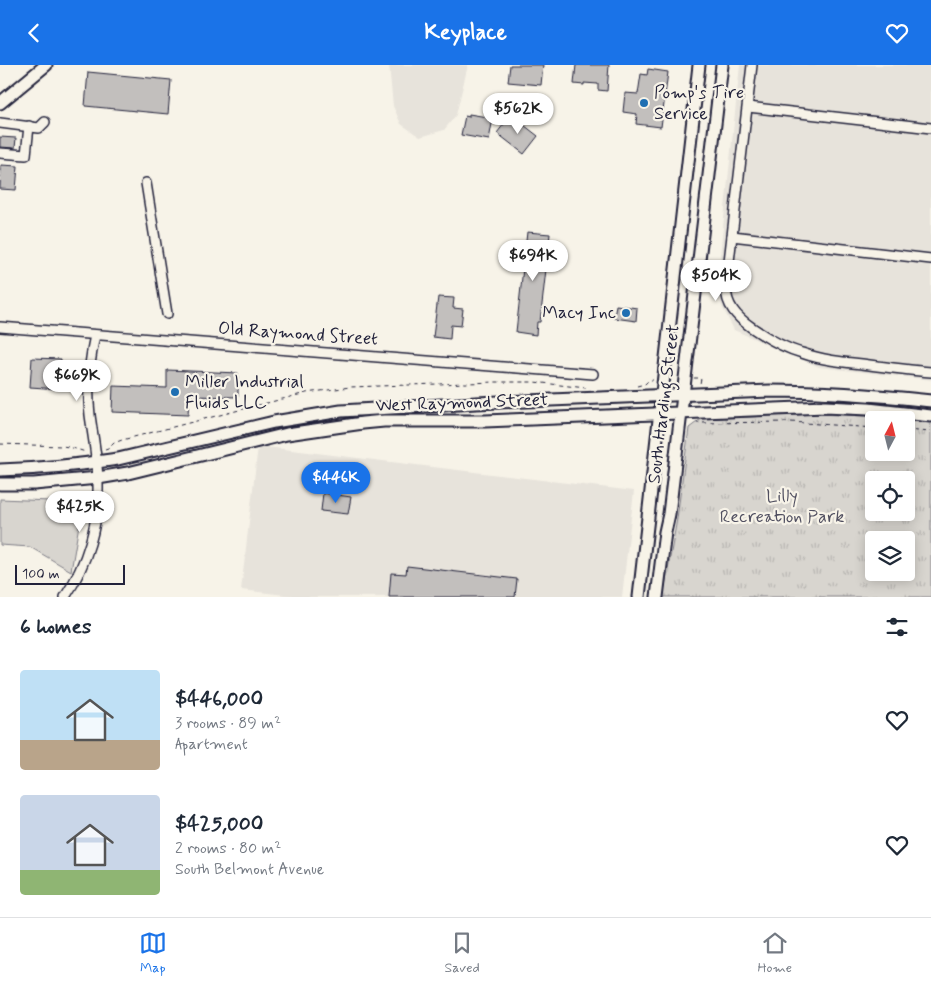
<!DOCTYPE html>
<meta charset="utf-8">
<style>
:root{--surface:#fff;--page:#f2f2f3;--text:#1f2937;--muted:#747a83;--line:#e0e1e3;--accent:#1a73e8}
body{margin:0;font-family:Mynerve,sans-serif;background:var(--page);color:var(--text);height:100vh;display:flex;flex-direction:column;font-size:19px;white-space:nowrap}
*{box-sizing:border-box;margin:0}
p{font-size:16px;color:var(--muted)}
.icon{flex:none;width:28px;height:28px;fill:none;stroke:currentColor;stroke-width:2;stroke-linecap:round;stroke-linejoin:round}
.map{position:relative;height:532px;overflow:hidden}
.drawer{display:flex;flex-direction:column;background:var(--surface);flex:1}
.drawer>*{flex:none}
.needle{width:32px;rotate:7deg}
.fabs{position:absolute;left:865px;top:346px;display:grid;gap:10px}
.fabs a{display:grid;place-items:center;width:50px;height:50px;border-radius:5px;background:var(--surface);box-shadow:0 2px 12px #0003;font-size:25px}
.scale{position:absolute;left:15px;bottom:12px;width:110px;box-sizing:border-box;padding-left:5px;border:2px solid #22223b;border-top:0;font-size:14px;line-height:18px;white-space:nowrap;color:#22223b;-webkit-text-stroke:4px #f7f3e8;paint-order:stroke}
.price{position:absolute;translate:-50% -42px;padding:0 11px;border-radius:18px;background:#fff;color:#222;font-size:16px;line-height:32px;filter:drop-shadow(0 1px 2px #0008)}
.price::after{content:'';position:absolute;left:50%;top:30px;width:15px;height:11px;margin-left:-8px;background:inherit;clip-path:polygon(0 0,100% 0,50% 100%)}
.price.on{background:var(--accent);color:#fff}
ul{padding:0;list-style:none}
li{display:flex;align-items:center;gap:15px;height:125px;padding:0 20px}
li span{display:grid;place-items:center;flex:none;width:140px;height:100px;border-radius:5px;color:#555}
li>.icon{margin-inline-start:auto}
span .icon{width:60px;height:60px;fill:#fffc;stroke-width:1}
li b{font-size:21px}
h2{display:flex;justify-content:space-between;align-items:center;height:60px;padding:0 20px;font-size:21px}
header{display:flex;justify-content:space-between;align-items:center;height:65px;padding:0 20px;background:var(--accent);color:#fff;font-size:22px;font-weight:800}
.tabs{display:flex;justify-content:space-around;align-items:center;height:70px;border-top:1px solid var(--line);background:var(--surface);font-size:14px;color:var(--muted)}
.tabs a{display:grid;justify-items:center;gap:2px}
.tabs .on{color:var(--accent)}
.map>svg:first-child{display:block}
</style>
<header><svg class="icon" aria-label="back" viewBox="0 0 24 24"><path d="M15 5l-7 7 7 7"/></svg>Keyplace<svg class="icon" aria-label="heart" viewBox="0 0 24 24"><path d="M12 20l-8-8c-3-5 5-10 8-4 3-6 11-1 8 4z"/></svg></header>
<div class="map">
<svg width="931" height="532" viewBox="0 0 931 532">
<defs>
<pattern id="park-tufts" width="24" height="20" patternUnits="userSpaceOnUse" patternTransform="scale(1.25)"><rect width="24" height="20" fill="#d8d5cf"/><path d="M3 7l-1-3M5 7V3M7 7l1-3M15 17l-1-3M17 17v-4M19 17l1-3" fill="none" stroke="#b9b7b3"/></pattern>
</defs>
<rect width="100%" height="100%" fill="#f7f3e8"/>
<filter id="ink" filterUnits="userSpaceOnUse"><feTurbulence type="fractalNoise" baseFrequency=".02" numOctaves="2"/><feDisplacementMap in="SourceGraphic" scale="10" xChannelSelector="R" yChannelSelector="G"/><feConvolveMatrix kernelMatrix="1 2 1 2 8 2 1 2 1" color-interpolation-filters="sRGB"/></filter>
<g filter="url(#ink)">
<g fill="#e7e3db">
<path d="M389,0H468L456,50L444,65L420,72L401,59L393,41Z"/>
<path d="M740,0H931V315L819,302L734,265L716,230Z"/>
<path d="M258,381L634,426L622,532H303L241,525Z"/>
</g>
<path fill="#d8d5cf" stroke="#7d7c85" d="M0,434L76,437L80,454L71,506L30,482L0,480Z"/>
<path fill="url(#park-tufts)" stroke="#7d7c85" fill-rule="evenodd" d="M817,349L863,351L903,355H874V388H906V355L931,358V532H663L677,454L689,363L701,354ZM874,415H906V448H874ZM874,475H906V508H874Z"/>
<g fill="#c2bfbd" stroke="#22223b">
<path d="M510,0H543L541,20L508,17Z"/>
<path d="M576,0H609L607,26L598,25V19L584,18V20L574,19Z"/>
<path d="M648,4L668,7L661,62L636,59L637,49L623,47L625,28L638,29L641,9L647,10Z"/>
<path d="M88,7L171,15L168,49L85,41Z"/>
<path d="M469,49L493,53L489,75L461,70L465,51L469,52Z"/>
<path d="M511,50L538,71L524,89L497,68Z"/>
<path d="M0,72L16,73L15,83L0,82Z"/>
<path d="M1,100L18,101L16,125L0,124Z"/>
<path d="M527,167L550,169L540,257H537L536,270L516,267Z"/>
<path d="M438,232L454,233L453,243L463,244L461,261L451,260L450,274L433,272Z"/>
<path d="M616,240L637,243L636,256L614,253Z"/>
<path d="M32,293L61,294L59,324L30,322Z"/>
<path d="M167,305L238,308V332L189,331L188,350L112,347L113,321L167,323Z"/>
<path d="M323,428L351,432L348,449L321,446Z"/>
<path d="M407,501L517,514L515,532H389L391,508L406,509Z"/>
</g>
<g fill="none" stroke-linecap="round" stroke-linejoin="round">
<defs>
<g id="minor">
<path d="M752,0L726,222C726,241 737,252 751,262C767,273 784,283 802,288C822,295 842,297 862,299C885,302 908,305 931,307"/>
<path d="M748,42L931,63"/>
<path d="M0,58L39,63L45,57"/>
<path d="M0,88L26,90L29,61"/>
<path d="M146,118L167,249"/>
<path d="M732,171L931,194"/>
<path d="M0,262L593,309"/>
<path d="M65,532C87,499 99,459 98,419C98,396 93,373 90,350C87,323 89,297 95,270"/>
</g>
<g id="major">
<path d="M0,38L46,0"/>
<path d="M0,405C40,404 79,400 118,394L274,357L341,346L476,338L770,326C824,326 877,330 931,336"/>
<path d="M0,419H34L98,413L128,408L287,369L363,358L384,356H485L825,342L868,344L931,351"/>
<path d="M639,532L699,0"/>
<path d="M657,532L665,467L669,449L722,0"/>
</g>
</defs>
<use href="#minor" stroke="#22223b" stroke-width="12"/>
<use href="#major" stroke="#22223b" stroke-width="15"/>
<g stroke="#22223b" stroke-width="1" stroke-dasharray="4 4" stroke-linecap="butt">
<path d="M694,313H701L700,319"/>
<path d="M637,321L645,319L649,315H653"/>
<path d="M697,356V358L791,357L874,363"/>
<path d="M906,365L931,367"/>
<path d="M0,379L62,381L69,382L86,387"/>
<path d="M105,385L108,384L114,378L122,375L306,328L350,322L496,317H534L586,323"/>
</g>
<use href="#minor" stroke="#f7f3e8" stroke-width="9"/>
<use href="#major" stroke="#f7f3e8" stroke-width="11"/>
</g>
</g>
<g fill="#1f6fb2" stroke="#f7f3e8" stroke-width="2">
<circle cx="644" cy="38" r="5"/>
<circle cx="626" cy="248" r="5"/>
<circle cx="175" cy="327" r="5"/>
</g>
<g text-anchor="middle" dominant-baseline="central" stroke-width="4.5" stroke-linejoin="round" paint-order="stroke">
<g font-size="18" fill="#22223b" stroke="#f7f3e8" text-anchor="start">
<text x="654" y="28">Pomp's Tire<tspan x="654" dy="21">Service</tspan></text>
<text x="616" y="248" text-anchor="end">Macy Inc</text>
<text x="185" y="317">Miller Industrial<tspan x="185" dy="21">Fluids LLC</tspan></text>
</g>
<g font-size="18" fill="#22223b" stroke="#f7f3e8">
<text transform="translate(298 269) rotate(4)">Old Raymond Street</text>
<text transform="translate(462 338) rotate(-2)">West Raymond Street</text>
<text transform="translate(664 339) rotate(-83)">South Harding Street</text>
</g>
<g font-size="18" fill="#504f60" stroke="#f7f3e8">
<text x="782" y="431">Lilly<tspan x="782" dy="21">Recreation Park</tspan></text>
</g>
</g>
</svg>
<div class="fabs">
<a><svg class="needle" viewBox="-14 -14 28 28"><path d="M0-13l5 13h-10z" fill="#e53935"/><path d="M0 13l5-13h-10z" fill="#747a83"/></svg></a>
<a><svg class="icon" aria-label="locate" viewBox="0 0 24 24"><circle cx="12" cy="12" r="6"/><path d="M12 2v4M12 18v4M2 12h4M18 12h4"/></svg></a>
<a><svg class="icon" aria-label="layers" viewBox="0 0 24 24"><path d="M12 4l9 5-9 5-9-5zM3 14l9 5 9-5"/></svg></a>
</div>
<div class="scale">100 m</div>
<b class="price" style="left:518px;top:70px">$562K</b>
<b class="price" style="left:533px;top:217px">$694K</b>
<b class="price" style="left:716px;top:237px">$504K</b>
<b class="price" style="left:77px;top:337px">$669K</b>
<b class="price on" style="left:336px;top:439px">$446K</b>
<b class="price" style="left:80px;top:468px">$425K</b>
</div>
<section class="drawer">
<h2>6 homes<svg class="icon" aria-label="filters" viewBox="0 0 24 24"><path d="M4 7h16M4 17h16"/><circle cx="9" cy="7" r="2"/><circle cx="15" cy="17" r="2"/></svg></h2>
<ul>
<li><span style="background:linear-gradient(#bfe0f5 70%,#b9a48a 0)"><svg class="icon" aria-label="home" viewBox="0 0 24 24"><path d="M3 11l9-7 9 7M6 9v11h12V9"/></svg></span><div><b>$446,000</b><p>3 rooms · 89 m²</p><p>Apartment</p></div><svg class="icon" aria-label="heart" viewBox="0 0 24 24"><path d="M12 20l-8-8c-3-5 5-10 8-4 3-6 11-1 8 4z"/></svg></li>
<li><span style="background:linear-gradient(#c9d6e8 75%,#8fb573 0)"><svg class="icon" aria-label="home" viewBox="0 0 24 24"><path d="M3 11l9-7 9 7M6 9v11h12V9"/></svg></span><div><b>$425,000</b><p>2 rooms · 80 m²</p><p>South Belmont Avenue</p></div><svg class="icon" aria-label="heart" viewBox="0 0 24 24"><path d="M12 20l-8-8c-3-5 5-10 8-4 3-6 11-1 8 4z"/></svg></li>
</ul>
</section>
<nav class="tabs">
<a class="on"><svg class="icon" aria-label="map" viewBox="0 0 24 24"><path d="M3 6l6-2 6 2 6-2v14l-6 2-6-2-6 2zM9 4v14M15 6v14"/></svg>Map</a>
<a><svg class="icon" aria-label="saved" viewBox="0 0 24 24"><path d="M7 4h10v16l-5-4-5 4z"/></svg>Saved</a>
<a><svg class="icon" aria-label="home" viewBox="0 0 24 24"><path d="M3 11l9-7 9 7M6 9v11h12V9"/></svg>Home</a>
</nav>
